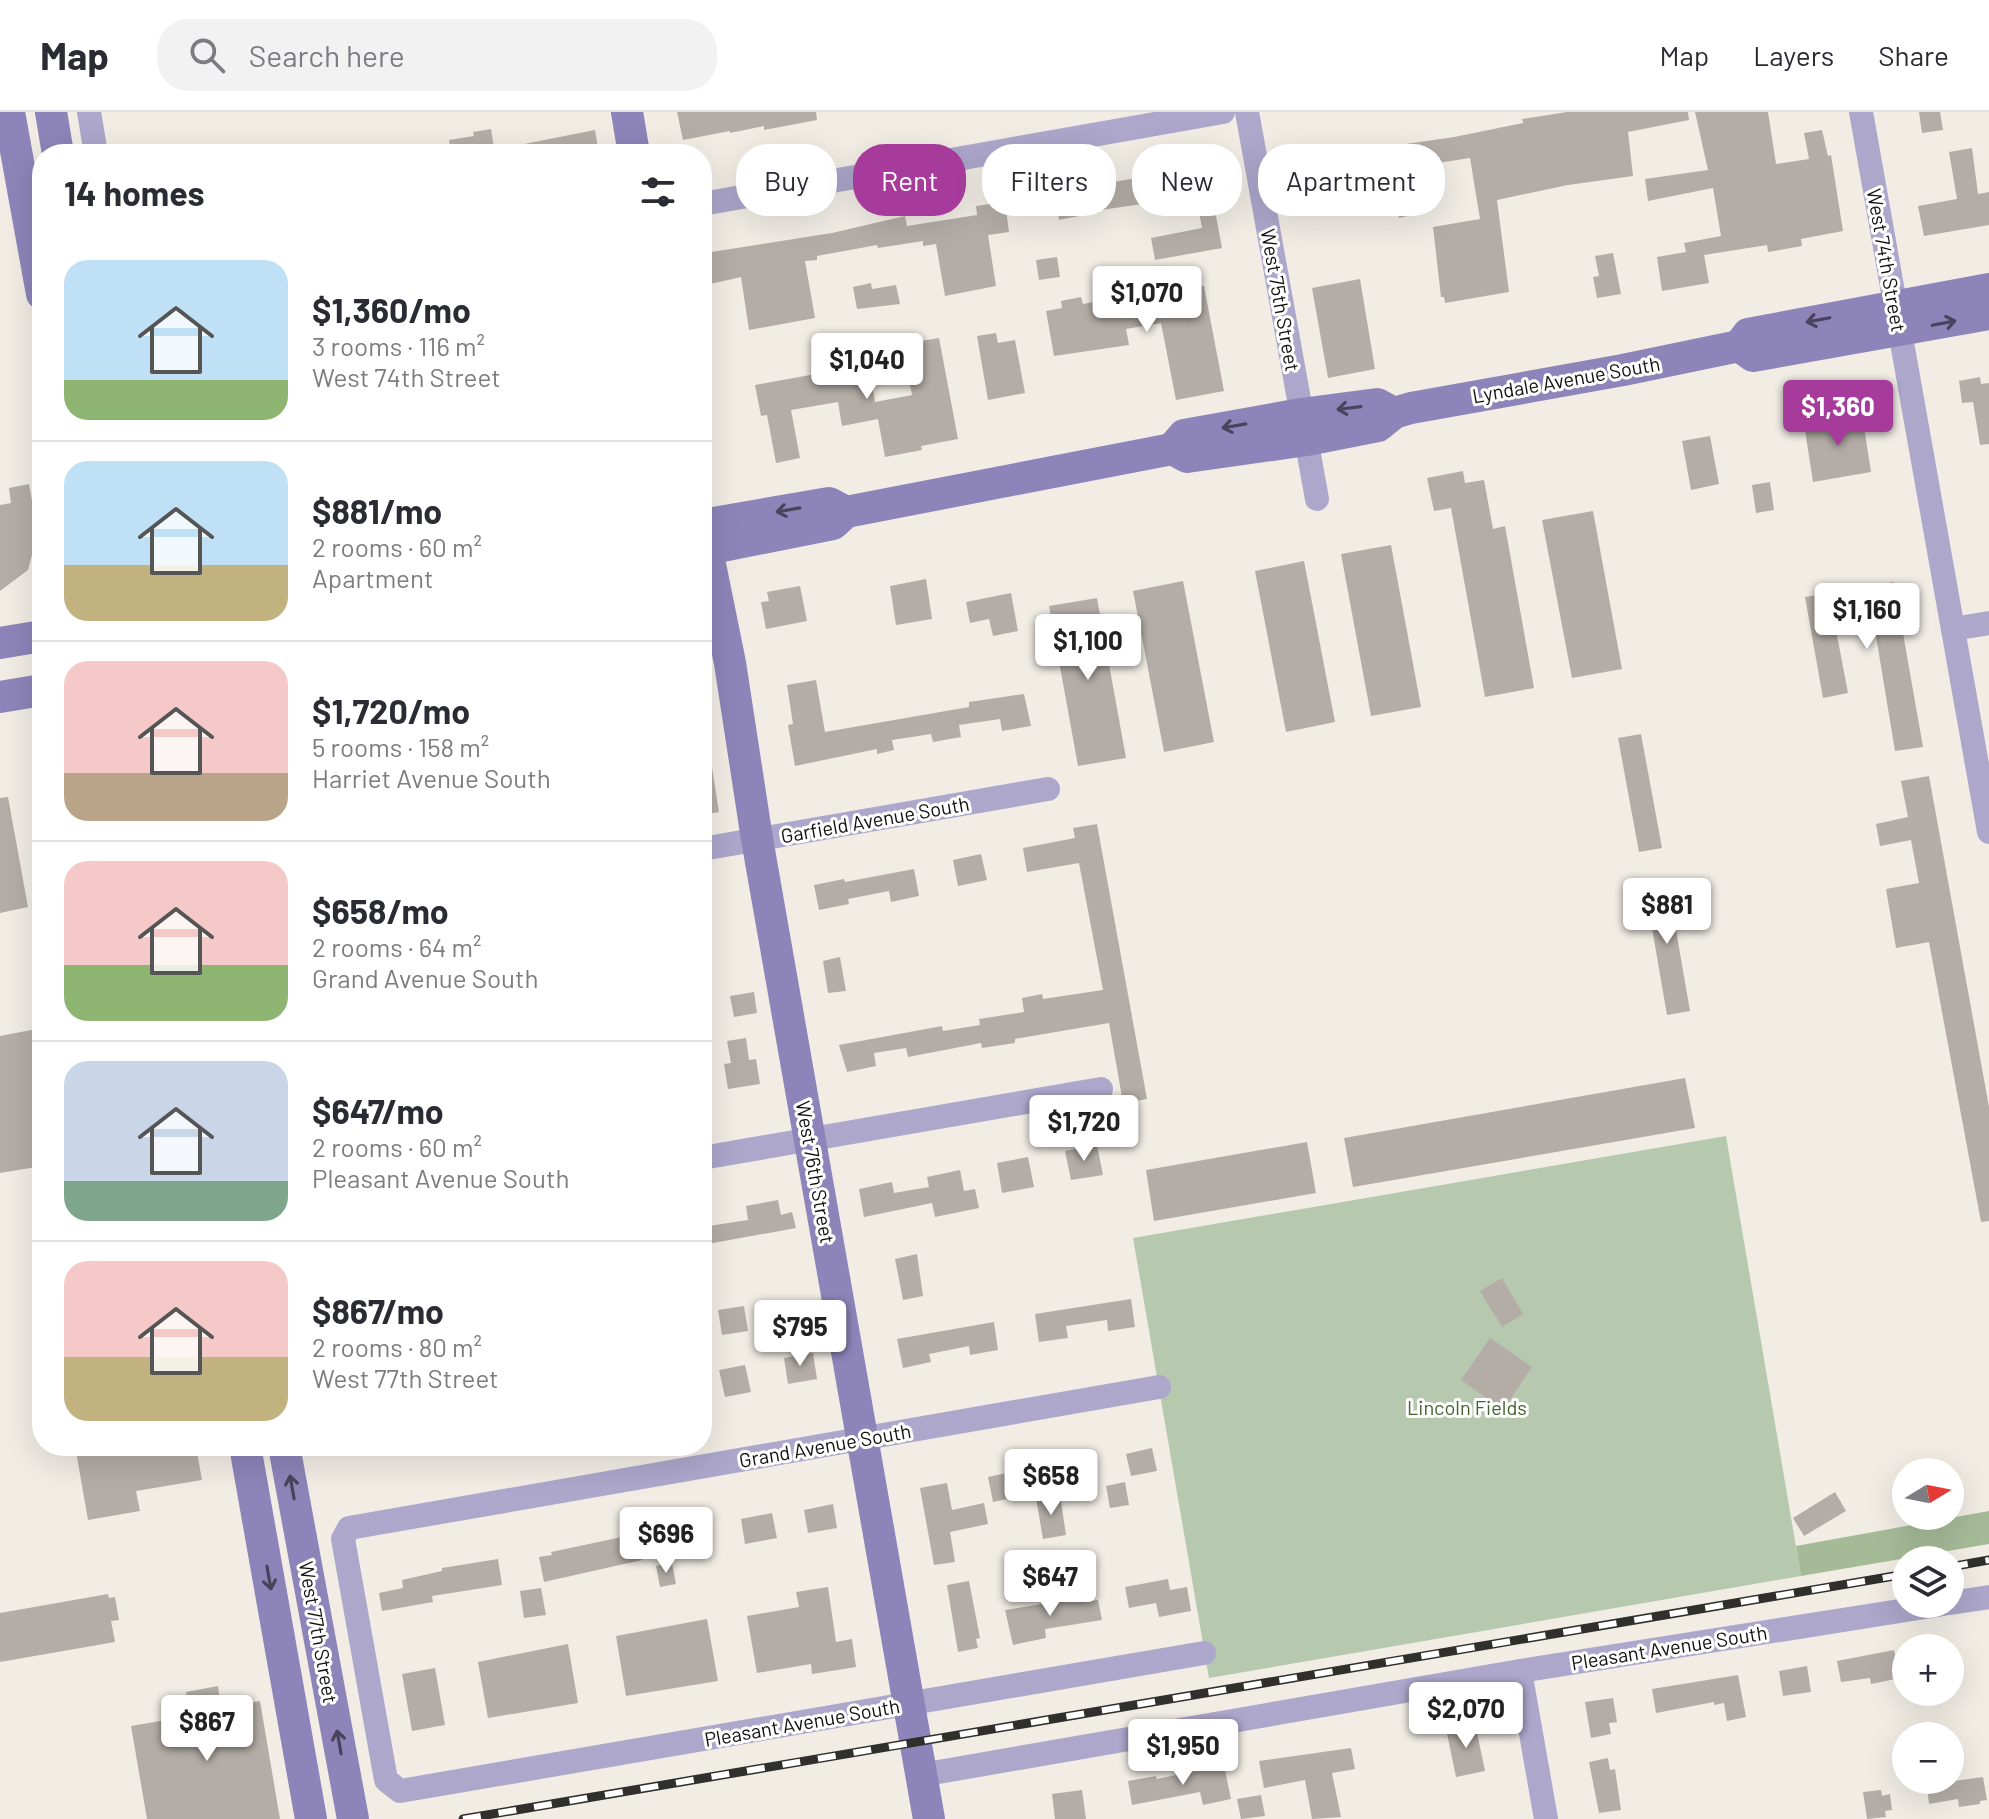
<!DOCTYPE html>
<meta charset="utf-8">
<style>
:root{--surface:#fff;--page:#f2f2f3;--text:#2b2b33;--muted:#7c7c81;--line:#e1e1e2;--accent:#a63b9c}
body{margin:0;font-family:Barlow,sans-serif;background:var(--page);color:var(--text);height:100vh;display:flex;flex-direction:column;font-size:30px;white-space:nowrap}
*{box-sizing:border-box;margin:0}
p{font-size:26px;color:var(--muted)}
.icon{flex:none;width:44px;height:44px;fill:none;stroke:currentColor;stroke-width:2;stroke-linecap:round;stroke-linejoin:round}
.map{position:relative;flex:1;overflow:hidden}
.drawer{position:absolute;left:32px;top:32px;width:680px;height:1312px;display:flex;flex-direction:column;background:var(--surface);border-radius:32px;box-shadow:0 8px 32px #0002}
.drawer>*{flex:none}
.guide{position:absolute;left:736px;top:32px;width:760px;height:72px;display:flex;gap:16px}
.needle{width:52px;rotate:80deg}
.controls{position:absolute;left:1892px;top:1346px;display:grid;gap:16px}
.controls a{display:grid;place-items:center;width:72px;height:72px;border-radius:50%;background:var(--surface);box-shadow:0 8px 32px #0002;font-size:40px}
.price{position:absolute;translate:-50% -68px;padding:0 18px;border-radius:8px;background:#fff;color:#222;font-size:26px;line-height:52px;filter:drop-shadow(0 2px 4px #0008)}
.price::after{content:'';position:absolute;left:50%;top:48px;width:24px;height:18px;margin-left:-12px;background:inherit;clip-path:polygon(0 0,100% 0,50% 100%)}
.price.on{background:var(--accent);color:#fff}
ul{padding:0;list-style:none}
li{display:flex;align-items:center;gap:24px;height:200px;padding:0 32px}
li+li{border-top:2px solid var(--line)}
li span{display:grid;place-items:center;flex:none;width:224px;height:160px;border-radius:24px;color:#555}
li>.icon{margin-inline-start:auto}
span .icon{width:96px;height:96px;fill:#fffc;stroke-width:1}
li b{font-size:34px}
h2{display:flex;justify-content:space-between;align-items:center;height:96px;padding:0 32px;font-size:34px}
.tag{padding:0 28px;border-radius:32px;background:var(--surface);box-shadow:0 8px 32px #0002;font-size:28px;line-height:72px}
.tag.on{background:var(--accent);color:#fff}
header{display:flex;align-items:center;gap:48px;box-sizing:border-box;height:112px;padding:0 40px;background:var(--surface);border-bottom:2px solid var(--line)}
header strong{font-size:38px}
nav{display:flex;gap:44px;margin-inline-start:auto;font-size:28px}
.search{width:560px;height:72px;background:var(--page);display:flex;align-items:center;gap:20px;box-sizing:border-box;padding:0 28px;border-radius:32px;color:var(--muted);font-size:30px}
.map>svg:first-child{display:block}
</style>
<header>
<strong>Map</strong>
<div class="search"><svg class="icon" aria-label="search" viewBox="0 0 24 24"><circle cx="10" cy="10" r="6"/><path d="M15 15l6 6"/></svg>Search here</div>
<nav><a>Map</a><a>Layers</a><a>Share</a></nav>
</header>
<div class="map">
<svg width="1989" height="1707" viewBox="0 0 1989 1707">
<rect width="100%" height="100%" fill="#f1ede5"/>
<path fill="#b6c8ad" d="M1726,1024L1801,1464L1209,1566L1133,1126Z"/>
<path fill="#a5bb98" d="M1989,1399V1432L1801,1464L1796,1434Z"/>
<g fill="#b4ada7">
<path d="M677,0H816L817,8L764,18V14L730,21V19L683,28Z"/>
<path d="M1567,0H1688L1689,8L1628,20L1633,64L1568,73L1497,88L1509,180L1445,191L1444,185H1441L1433,115L1480,107L1470,46L1412,55L1420,101L1399,106L1392,71L1354,76L1352,66L1300,76L1295,48L1454,25L1523,11L1522,7Z"/>
<path d="M1695,0H1768L1776,52L1809,47L1804,21L1822,18L1828,44L1831,43L1843,119L1801,127L1802,134L1768,140L1767,133L1704,143L1709,171L1662,179L1657,145L1686,140L1684,131L1721,124L1713,76L1648,89L1645,67L1708,58Z"/>
<path d="M1919,0H1940L1943,18L1922,21Z"/>
<path d="M491,17L495,42H451L449,28L474,24L473,20Z"/>
<path d="M595,18L599,42H514V34Z"/>
<path d="M1972,36L1978,82L1989,80V113L1924,124L1918,94L1957,87L1949,40Z"/>
<path d="M1220,52L1226,86L1213,88L1222,136L1155,148L1151,126L1202,116L1196,84L1088,100L1089,102L1059,108L1054,80Z"/>
<path d="M1005,90L1009,120L988,123L996,174L945,184L936,132L923,134V129L878,136L877,133L817,144V148L805,149L815,206L749,218L741,165L706,173L702,152L707,151L705,141L832,121L905,104L907,114L977,103L976,94Z"/>
<path d="M1613,141L1621,182L1597,186L1593,165L1599,164L1595,144Z"/>
<path d="M1057,145L1060,165L1039,168L1036,148Z"/>
<path d="M1360,167L1375,257L1328,266L1312,176Z"/>
<path d="M871,171L872,177L896,173L900,192L857,197L853,175Z"/>
<path d="M1204,174L1224,279L1176,288L1161,211L1126,217L1129,233L1054,244L1046,199L1062,196L1061,189L1081,185L1083,192L1120,185L1121,189Z"/>
<path d="M996,221L998,231L1015,228L1025,281L988,288L977,224Z"/>
<path d="M939,226L958,327L921,334L922,338L885,345L878,307L842,314L838,290L791,298L800,346L776,351L767,303L761,304L755,273L832,259L829,241L865,234L875,290L912,283L903,232Z"/>
<path d="M1980,265L1981,272L1989,271V332L1980,333L1973,290L1962,291L1959,269Z"/>
<path d="M1862,302L1871,360L1813,370L1804,312Z"/>
<path d="M1710,324L1719,372L1691,378L1682,329Z"/>
<path d="M1463,359L1465,371L1484,368L1493,417L1505,414L1534,576L1485,585L1451,396L1434,399L1427,366Z"/>
<path d="M1770,370L1774,398L1756,401L1752,373Z"/>
<path d="M29,372L39,427L36,428L28,458L0,479V393L11,391L9,376Z"/>
<path d="M1593,399L1622,557L1572,566L1542,408Z"/>
<path d="M1391,433L1421,595L1371,604L1341,442Z"/>
<path d="M1304,449L1335,610L1286,620L1255,459Z"/>
<path d="M926,467L932,507L896,513L890,474Z"/>
<path d="M1183,469L1214,630L1164,640L1133,479Z"/>
<path d="M1894,470L1923,635L1895,639L1874,512L1836,518L1848,581L1823,586L1805,485Z"/>
<path d="M800,474L807,509L766,517L761,490L769,489L767,480Z"/>
<path d="M1011,481L1018,519L993,524L989,507L970,511L966,490Z"/>
<path d="M1097,486L1126,646L1078,654L1049,494Z"/>
<path d="M816,568L825,620L969,595V590L1024,582L1031,614L1002,619L1000,607L959,613L961,625L933,630L931,622L892,628L894,638L877,642V637L795,654L788,613L793,612L787,573Z"/>
<path d="M1641,622L1662,736L1639,740L1618,626Z"/>
<path d="M711,649L719,700L702,703V650Z"/>
<path d="M1929,664L1989,995V1109L1981,1110L1929,830L1896,836L1886,777L1919,771L1911,728L1880,734L1876,712L1908,705L1901,669Z"/>
<path d="M8,685L28,795L0,801V686Z"/>
<path d="M1097,712L1147,987L1123,991L1109,911L1015,927V931L982,936L981,931L908,945L906,936L874,941L876,954L847,960L839,933L942,914L943,919L980,913L979,907L1024,900L1022,886L1042,882L1043,887L1103,878L1079,751L1027,760L1023,736L1075,726L1073,716Z"/>
<path d="M981,742L987,768L958,774L953,748Z"/>
<path d="M914,757L919,784L891,790L889,779L848,787L849,792L819,798L814,773L844,767L845,770Z"/>
<path d="M1667,766L1690,899L1667,903L1644,770Z"/>
<path d="M840,845L846,879L828,881L823,849Z"/>
<path d="M754,880L757,901L734,905L730,884Z"/>
<path d="M42,916V1054L0,1061V924Z"/>
<path d="M746,926L749,948L756,947L760,972L728,977L724,952L731,951L727,929Z"/>
<path d="M1685,966L1695,1016L1353,1075L1344,1026Z"/>
<path d="M1307,1030L1316,1081L1154,1109L1146,1058Z"/>
<path d="M1097,1033L1103,1063L1071,1068L1065,1039Z"/>
<path d="M1028,1045L1034,1075L1002,1081L997,1051Z"/>
<path d="M960,1058L964,1079L975,1077L979,1096L935,1105L932,1091L864,1105L859,1077L892,1070L894,1081L929,1075L927,1065Z"/>
<path d="M778,1088L781,1103L792,1100L796,1116L702,1133V1115L748,1108L746,1094Z"/>
<path d="M917,1142L923,1184L903,1188L895,1147Z"/>
<path d="M1502,1166L1523,1202L1502,1215L1480,1179Z"/>
<path d="M1131,1187L1135,1215L1108,1219L1107,1208L1066,1214L1068,1226L1039,1230L1035,1202Z"/>
<path d="M744,1194L748,1219L722,1223L718,1198Z"/>
<path d="M994,1210L998,1238L970,1243L969,1234L929,1242L931,1250L903,1256L897,1227Z"/>
<path d="M1490,1226L1532,1255L1503,1298L1461,1268Z"/>
<path d="M813,1241L817,1267L788,1272L784,1246Z"/>
<path d="M745,1253L751,1280L725,1285L719,1258Z"/>
<path d="M75,1334H196L202,1368L136,1379L140,1399L88,1408Z"/>
<path d="M1152,1336L1157,1359L1131,1364L1126,1342Z"/>
<path d="M1084,1349L1088,1371L1060,1377L1056,1355Z"/>
<path d="M1016,1359L1021,1384L993,1390L988,1365Z"/>
<path d="M1125,1370L1129,1393L1110,1396L1106,1374Z"/>
<path d="M947,1371L952,1398L984,1391L988,1412L950,1420L955,1450L934,1453L920,1376Z"/>
<path d="M1835,1380L1846,1399L1804,1424L1793,1406Z"/>
<path d="M1060,1383L1066,1423L1043,1427L1036,1386Z"/>
<path d="M833,1392L837,1416L808,1421L804,1398Z"/>
<path d="M772,1401L777,1426L745,1432L741,1407Z"/>
<path d="M707,1412L712,1440L681,1446L676,1419Z"/>
<path d="M636,1422L642,1448L544,1470L539,1445L552,1443L551,1440Z"/>
<path d="M498,1447L502,1473L432,1484L433,1490L382,1499L379,1481L403,1476L402,1468L442,1459V1456Z"/>
<path d="M672,1451L676,1472L660,1475L656,1454Z"/>
<path d="M1168,1467L1170,1478L1187,1475L1191,1499L1159,1505L1156,1491L1129,1496L1125,1475Z"/>
<path d="M969,1469L980,1526L976,1527L978,1536L958,1540L947,1473Z"/>
<path d="M828,1475L836,1530L852,1527L856,1555L812,1562L811,1552L757,1561L747,1504L799,1495L796,1480Z"/>
<path d="M541,1476L546,1503L524,1506L520,1479Z"/>
<path d="M108,1482L109,1486L115,1485L119,1508L111,1509L115,1530L0,1550V1501Z"/>
<path d="M1086,1485L1087,1490L1098,1488L1102,1508L1045,1517L1046,1526L1013,1533L1005,1498Z"/>
<path d="M707,1507L718,1569L626,1584L616,1524Z"/>
<path d="M568,1532L578,1591L488,1606L478,1550Z"/>
<path d="M1894,1538L1900,1566L1871,1572L1870,1566L1841,1570L1837,1549Z"/>
<path d="M1807,1554L1811,1580L1783,1584L1779,1559Z"/>
<path d="M435,1556L445,1613L412,1619L402,1562Z"/>
<path d="M1738,1563L1746,1605L1727,1609L1724,1591L1714,1593V1590L1656,1601L1652,1577Z"/>
<path d="M218,1574L221,1595L260,1589L280,1707H147L131,1614L190,1604L186,1580Z"/>
<path d="M1613,1586L1617,1610L1609,1611L1611,1622L1591,1626L1585,1590Z"/>
<path d="M1475,1611L1485,1659L1456,1665L1446,1617Z"/>
<path d="M1351,1636L1355,1657L1332,1661L1341,1705L1312,1707L1305,1668L1264,1676L1259,1649Z"/>
<path d="M1608,1646L1610,1658L1615,1657L1621,1698L1599,1701L1589,1650Z"/>
<path d="M1224,1653L1231,1687L1203,1693L1200,1680L1132,1693L1128,1669L1156,1664L1157,1667Z"/>
<path d="M1983,1665L1987,1688L1980,1689V1692L1959,1695L1958,1687L1929,1692L1926,1668H1947V1670Z"/>
<path d="M1082,1678L1086,1707H1055L1052,1682Z"/>
<path d="M1881,1678L1882,1684L1890,1682L1892,1698L1885,1699L1886,1705L1867,1707L1863,1680Z"/>
<path d="M1261,1683L1265,1704L1241,1707L1237,1687Z"/>
</g>
<g fill="none" stroke-linecap="round" stroke-linejoin="round">
<g stroke="#aca7cb" stroke-width="24">
<path d="M89,0L96,42"/>
<path d="M1247,0L1317,387"/>
<path d="M1861,0L1989,720"/>
<path d="M702,92L1223,0"/>
<path d="M1953,517L1989,511"/>
<path d="M702,737L1048,677"/>
<path d="M702,1046L1101,977"/>
<path d="M1159,1275L349,1416L343,1427L386,1668L400,1679L1204,1541"/>
<path d="M1950,1491L1989,1485"/>
<path d="M1520,1559L1546,1707"/>
<path d="M921,1663L1520,1559L1944,1492"/>
</g>
<g stroke="#8d84b9" stroke-width="32">
<path d="M9,0L42,182"/>
<path d="M51,0L58,42"/>
<path d="M627,0L634,42"/>
<path d="M1739,234L1753,244L1989,202"/>
<path d="M1172,337L1184,323L1301,302L1377,292L1394,301"/>
<path d="M702,413L730,551L757,727L929,1707"/>
<path d="M702,413L829,391L846,400"/>
<path d="M702,438L833,412L846,400L1172,337L1187,345L1307,328L1378,314L1394,301L1411,296L1623,258L1739,234L1748,222L1989,177"/>
<path d="M0,531L42,524"/>
<path d="M0,585L42,578"/>
<path d="M245,1334L311,1707"/>
<path d="M284,1334L353,1707"/>
</g>
<defs>
<g id="rail">
<path d="M1950,1455L1989,1448"/>
<path d="M463,1707L1906,1462"/>
</g>
</defs>
<use href="#rail" stroke="#312f2c" stroke-width="9"/>
<use href="#rail" stroke="#fff" stroke-width="6" stroke-dasharray="18" stroke-linecap="butt"/>
</g>
<defs><path id="oneway-shaft" d="M-6 0H5M1.5-3L5.5 0L1.5 3" fill="none" stroke-width="1.6" stroke-linecap="round" stroke-linejoin="round" transform="scale(2)"/></defs>
<g stroke="#49445b">
<use href="#oneway-shaft" transform="translate(1818 208) rotate(169)"/>
<use href="#oneway-shaft" transform="translate(1944 211) rotate(-11)"/>
<use href="#oneway-shaft" transform="translate(1349 296) rotate(173)"/>
<use href="#oneway-shaft" transform="translate(1234 314) rotate(170)"/>
<use href="#oneway-shaft" transform="translate(788 398) rotate(170)"/>
<use href="#oneway-shaft" transform="translate(292 1375) rotate(-100)"/>
<use href="#oneway-shaft" transform="translate(269 1466) rotate(80)"/>
<use href="#oneway-shaft" transform="translate(339 1630) rotate(-100)"/>
</g>
<g text-anchor="middle" dominant-baseline="central" stroke-width="6" stroke-linejoin="round" paint-order="stroke">
<g font-size="20" fill="#12100e" stroke="#fff">
<text transform="translate(1887 148) rotate(80)">West 74th Street</text>
<text transform="translate(1281 188) rotate(80)">West 75th Street</text>
<text transform="translate(1566 267) rotate(-10)">Lyndale Avenue South</text>
<text transform="translate(875 707) rotate(-10)">Garfield Avenue South</text>
<text transform="translate(816 1060) rotate(80)">West 76th Street</text>
<text transform="translate(825 1333) rotate(-10)">Grand Avenue South</text>
<text transform="translate(319 1520) rotate(80)">West 77th Street</text>
<text transform="translate(1669 1535) rotate(-9)">Pleasant Avenue South</text>
<text transform="translate(802 1610) rotate(-10)">Pleasant Avenue South</text>
</g>
<g font-size="20" fill="#43622f" stroke="#fff">
<text x="1467" y="1295">Lincoln Fields</text>
</g>
</g>
</svg>
<div class="controls">
<a><svg class="needle" viewBox="-14 -14 28 28"><path d="M0-13l5 13h-10z" fill="#e53935"/><path d="M0 13l5-13h-10z" fill="#7c7c81"/></svg></a>
<a><svg class="icon" aria-label="layers" viewBox="0 0 24 24"><path d="M12 4l9 5-9 5-9-5zM3 14l9 5 9-5"/></svg></a>
<a>+</a>
<a>−</a>
</div>
<b class="price" style="left:1147px;top:222px">$1,070</b>
<b class="price" style="left:867px;top:289px">$1,040</b>
<b class="price on" style="left:1838px;top:336px">$1,360</b>
<b class="price" style="left:1867px;top:539px">$1,160</b>
<b class="price" style="left:1088px;top:570px">$1,100</b>
<b class="price" style="left:1667px;top:834px">$881</b>
<b class="price" style="left:1084px;top:1051px">$1,720</b>
<b class="price" style="left:800px;top:1256px">$795</b>
<b class="price" style="left:1051px;top:1405px">$658</b>
<b class="price" style="left:666px;top:1463px">$696</b>
<b class="price" style="left:1050px;top:1506px">$647</b>
<b class="price" style="left:1466px;top:1638px">$2,070</b>
<b class="price" style="left:207px;top:1651px">$867</b>
<b class="price" style="left:1183px;top:1675px">$1,950</b>
<div class="guide">
<a class="tag">Buy</a>
<a class="tag on">Rent</a>
<a class="tag">Filters</a>
<a class="tag">New</a>
<a class="tag">Apartment</a>
</div>
<section class="drawer">
<h2>14 homes<svg class="icon" aria-label="filters" viewBox="0 0 24 24"><path d="M4 7h16M4 17h16"/><circle cx="9" cy="7" r="2"/><circle cx="15" cy="17" r="2"/></svg></h2>
<ul>
<li><span style="background:linear-gradient(#bfe0f5 75%,#8fb573 0)"><svg class="icon" aria-label="home" viewBox="0 0 24 24"><path d="M3 11l9-7 9 7M6 9v11h12V9"/></svg></span><div><b>$1,360/mo</b><p>3 rooms · 116 m²</p><p>West 74th Street</p></div></li>
<li><span style="background:linear-gradient(#bfe0f5 65%,#c2b280 0)"><svg class="icon" aria-label="home" viewBox="0 0 24 24"><path d="M3 11l9-7 9 7M6 9v11h12V9"/></svg></span><div><b>$881/mo</b><p>2 rooms · 60 m²</p><p>Apartment</p></div></li>
<li><span style="background:linear-gradient(#f6c9c9 70%,#b9a48a 0)"><svg class="icon" aria-label="home" viewBox="0 0 24 24"><path d="M3 11l9-7 9 7M6 9v11h12V9"/></svg></span><div><b>$1,720/mo</b><p>5 rooms · 158 m²</p><p>Harriet Avenue South</p></div></li>
<li><span style="background:linear-gradient(#f6c9c9 65%,#8fb573 0)"><svg class="icon" aria-label="home" viewBox="0 0 24 24"><path d="M3 11l9-7 9 7M6 9v11h12V9"/></svg></span><div><b>$658/mo</b><p>2 rooms · 64 m²</p><p>Grand Avenue South</p></div></li>
<li><span style="background:linear-gradient(#c9d6e8 75%,#7fa58c 0)"><svg class="icon" aria-label="home" viewBox="0 0 24 24"><path d="M3 11l9-7 9 7M6 9v11h12V9"/></svg></span><div><b>$647/mo</b><p>2 rooms · 60 m²</p><p>Pleasant Avenue South</p></div></li>
<li><span style="background:linear-gradient(#f6c9c9 60%,#c2b280 0)"><svg class="icon" aria-label="home" viewBox="0 0 24 24"><path d="M3 11l9-7 9 7M6 9v11h12V9"/></svg></span><div><b>$867/mo</b><p>2 rooms · 80 m²</p><p>West 77th Street</p></div></li>
</ul>
</section>
</div>
